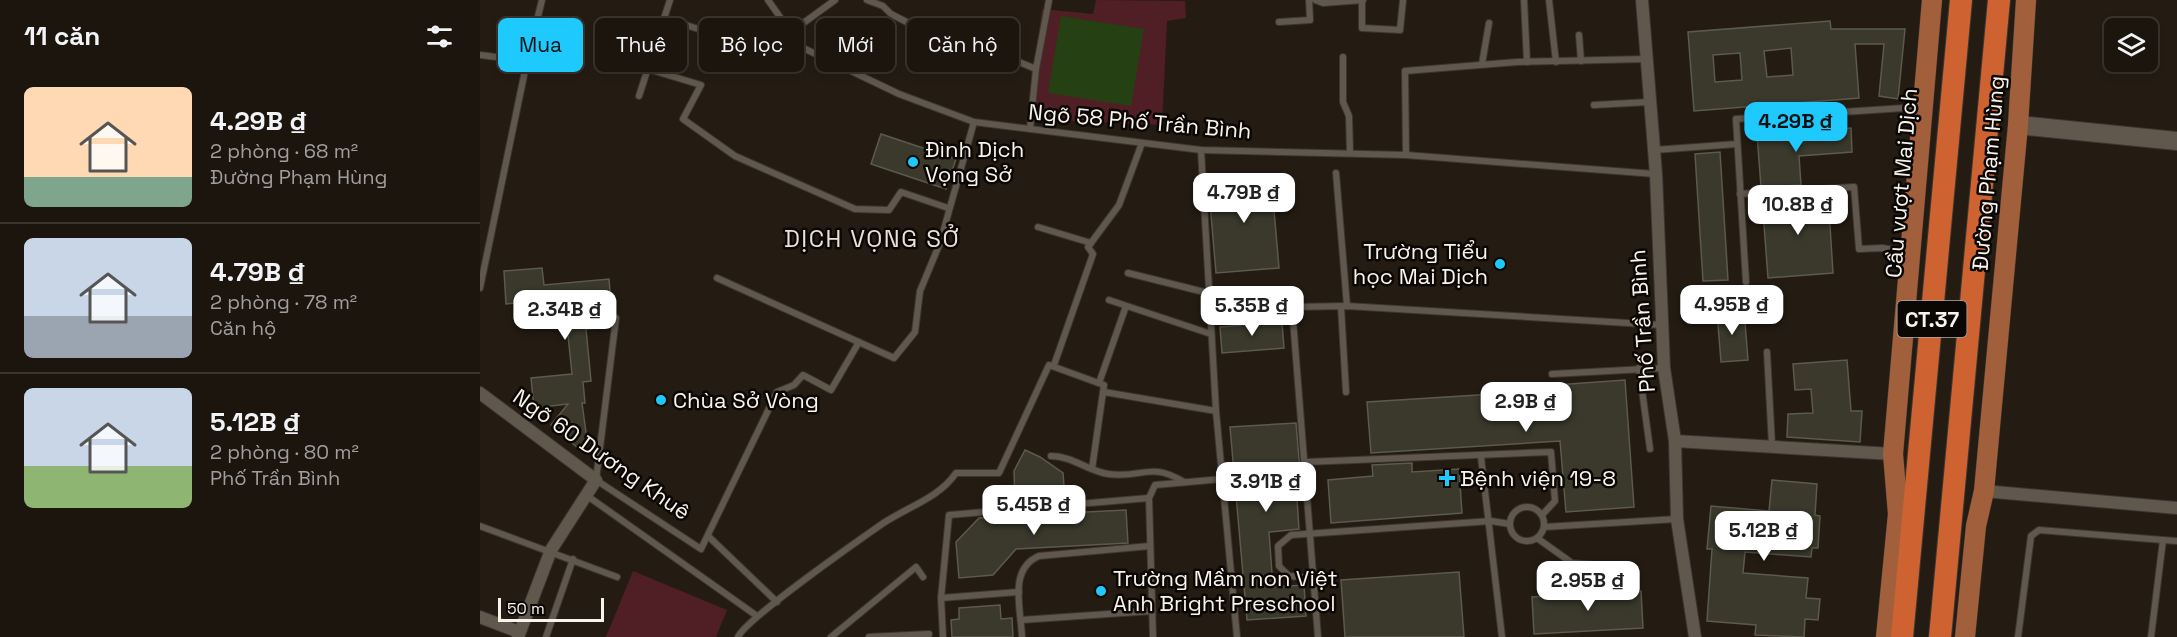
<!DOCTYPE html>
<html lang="vi">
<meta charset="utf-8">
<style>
:root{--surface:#1b150e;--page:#241e17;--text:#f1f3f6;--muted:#a09f9e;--line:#39342e;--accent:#1ec9fd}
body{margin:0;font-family:"Space Grotesk",sans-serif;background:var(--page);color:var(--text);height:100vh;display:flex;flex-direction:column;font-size:22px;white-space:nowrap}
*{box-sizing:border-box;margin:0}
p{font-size:20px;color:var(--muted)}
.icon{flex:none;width:33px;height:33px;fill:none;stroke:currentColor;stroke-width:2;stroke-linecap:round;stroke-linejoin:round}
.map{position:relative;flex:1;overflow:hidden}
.drawer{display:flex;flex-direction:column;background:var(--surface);width:480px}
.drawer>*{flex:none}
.banner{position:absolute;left:18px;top:18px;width:570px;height:54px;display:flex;gap:12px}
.tools{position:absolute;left:1624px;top:18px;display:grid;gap:12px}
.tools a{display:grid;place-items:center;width:54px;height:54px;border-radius:9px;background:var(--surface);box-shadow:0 3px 9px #0003,0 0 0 2px var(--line);font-size:30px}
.scale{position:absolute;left:18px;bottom:15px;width:106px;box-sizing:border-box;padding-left:6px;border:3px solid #f8f3ec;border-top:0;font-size:16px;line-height:21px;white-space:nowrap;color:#f8f3ec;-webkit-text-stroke:4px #0a0704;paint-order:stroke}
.price{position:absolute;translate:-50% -51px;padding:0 14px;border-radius:12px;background:#fff;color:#222;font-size:20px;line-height:39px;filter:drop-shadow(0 2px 3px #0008)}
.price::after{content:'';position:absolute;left:50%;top:36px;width:18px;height:14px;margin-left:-9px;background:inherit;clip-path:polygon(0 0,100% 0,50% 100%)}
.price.current{background:var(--accent);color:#111}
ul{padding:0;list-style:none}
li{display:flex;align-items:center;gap:18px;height:150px;padding:0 24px}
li+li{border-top:2px solid var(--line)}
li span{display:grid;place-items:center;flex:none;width:168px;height:120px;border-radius:9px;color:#555}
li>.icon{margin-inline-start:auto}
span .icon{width:72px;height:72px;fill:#fffc;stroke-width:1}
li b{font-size:26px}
h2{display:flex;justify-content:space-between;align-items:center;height:72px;padding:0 24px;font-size:26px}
.pill{padding:0 21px;border-radius:9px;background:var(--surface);box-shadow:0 3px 9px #0003,0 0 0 2px var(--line);font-size:21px;line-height:54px}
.pill.current{background:var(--accent);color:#111}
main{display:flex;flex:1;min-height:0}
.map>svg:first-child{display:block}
</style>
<main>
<section class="drawer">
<h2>11 căn<svg class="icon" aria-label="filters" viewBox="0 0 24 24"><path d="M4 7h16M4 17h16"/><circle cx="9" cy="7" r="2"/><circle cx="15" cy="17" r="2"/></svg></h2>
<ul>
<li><span style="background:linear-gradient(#ffd9b3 75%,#7fa58c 0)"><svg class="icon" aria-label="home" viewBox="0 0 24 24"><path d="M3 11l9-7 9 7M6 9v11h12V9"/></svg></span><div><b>4.29B ₫</b><p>2 phòng · 68 m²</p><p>Đường Phạm Hùng</p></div></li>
<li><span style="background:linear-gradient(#c9d6e8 65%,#9aa5b1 0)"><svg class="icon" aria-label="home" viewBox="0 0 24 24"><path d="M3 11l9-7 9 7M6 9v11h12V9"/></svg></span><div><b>4.79B ₫</b><p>2 phòng · 78 m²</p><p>Căn hộ</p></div></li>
<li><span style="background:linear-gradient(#c9d6e8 65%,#8fb573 0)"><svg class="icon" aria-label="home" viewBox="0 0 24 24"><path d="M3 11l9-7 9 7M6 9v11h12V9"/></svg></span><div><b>5.12B ₫</b><p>2 phòng · 80 m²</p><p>Phố Trần Bình</p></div></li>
</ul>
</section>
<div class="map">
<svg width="1697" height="637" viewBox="0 0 1697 637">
<rect width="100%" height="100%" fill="#241c13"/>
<g fill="#501e25">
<path d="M616,0L705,1L706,18L687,21L682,125L567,120L550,106L562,9L613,14Z"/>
<path d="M186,21L193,23L179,69L171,67Z"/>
<path d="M153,571L247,610L236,637H126Z"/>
</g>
<path fill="#254012" d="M581,16L664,29L651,106L568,93Z"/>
<g fill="#3a392c" stroke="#5b5a4d" stroke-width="1.5" fill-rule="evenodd">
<path d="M1350,21L1351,29H1425L1418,99L1399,96L1404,44H1375L1379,98L1214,111L1208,32ZM1311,48L1313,75L1287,77L1284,51ZM1260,53L1262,80L1235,82L1233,55Z"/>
<path d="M1371,128L1372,152L1319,156L1321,185L1281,187L1277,134Z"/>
<path d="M401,134L476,159L466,189L391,164Z"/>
<path d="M1240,152L1248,280L1223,281L1215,154Z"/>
<path d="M791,175L799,268L736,273L728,180Z"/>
<path d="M1348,194L1353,273L1288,278L1282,198Z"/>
<path d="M62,268L64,285L129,279L132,315L130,327L106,329L111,381L103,382L105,403H102L107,440L99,449L71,425L88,404L54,408L51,378L92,374L86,316H77L76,308L68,309V300L26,304L24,271Z"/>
<path d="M1264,310L1268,360L1241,362L1237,312Z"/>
<path d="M802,322L804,348L742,353L740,327Z"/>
<path d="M1367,360L1371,411H1382L1380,442L1307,437L1308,414L1333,413L1331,389L1315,390L1313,364Z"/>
<path d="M1145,380L1154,507L1086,512L1080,441L891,453L887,402L1077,390L1076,385Z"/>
<path d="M816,423L821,483L816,484L819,529L789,532L793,587L824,585L826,616L767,620L750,427Z"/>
<path d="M545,450L560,457L583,473L585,500L535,504L534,471Z"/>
<path d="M932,463V472L979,469L982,513L851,523L848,480L893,476L892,465Z"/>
<path d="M1292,480L1337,484L1335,515L1340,516L1338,548H1332L1331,557L1265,552L1263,573L1328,578L1326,598L1340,599L1338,620L1325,619L1324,637L1275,635L1276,625L1227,621L1232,549H1227L1231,506L1289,511Z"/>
<path d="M586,510V513L646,510L648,543L536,549L513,575L479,578L476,542L499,518Z"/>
<path d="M979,572L984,637H865L861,580Z"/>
<path d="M1161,591L1163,628L1054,634L1052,597Z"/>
<path d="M520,605L521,619L532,618L533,637H472L471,620L479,619V608Z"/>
</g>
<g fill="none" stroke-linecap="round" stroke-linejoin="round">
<defs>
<g id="lane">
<path d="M288,0L321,47L419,94L494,122L721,150L926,155L1175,174"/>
<path d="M387,0L403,6L411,14L450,34L483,39L556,69"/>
<path d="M835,0L843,3L883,0"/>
<path d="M1044,0L1047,62"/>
<path d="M1069,0L1076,62"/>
<path d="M882,1V28L920,30L923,0"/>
<path d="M184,18L262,43"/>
<path d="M799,22L830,20L829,0"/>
<path d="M311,32L355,0"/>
<path d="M1099,35L1101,61"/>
<path d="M0,55L47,61"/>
<path d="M863,57V102L869,116L870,153"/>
<path d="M1002,64L1009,23"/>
<path d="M168,69L221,85L203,119L255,156L375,209L409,210L421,192L468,208"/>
<path d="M159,96L190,0"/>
<path d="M1114,105L1169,102"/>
<path d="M550,129L556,69L569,0"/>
<path d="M721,150L736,411L757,637"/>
<path d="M1174,150L1257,144"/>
<path d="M926,155L925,71L1037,62L1166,59"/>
<path d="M856,173L867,306"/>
<path d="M1260,194L1374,187L1379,249L1402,248L1427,252"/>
<path d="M558,227L611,243"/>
<path d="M648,273L728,293"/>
<path d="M237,278L414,358L435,332L440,291L460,243L494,122"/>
<path d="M1266,282L1256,119L1439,107"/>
<path d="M0,288L47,61L62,0"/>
<path d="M629,300L731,334"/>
<path d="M861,307L866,392"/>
<path d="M136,318L116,480L221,549L297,392L314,385L323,375L351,390L379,342"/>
<path d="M1287,352L1292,446"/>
<path d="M574,365L613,254L608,247L639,205L662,143"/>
<path d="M1159,368L1170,449"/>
<path d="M1072,374L1184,368"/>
<path d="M619,383L646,306"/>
<path d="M624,392L736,411"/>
<path d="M571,456C592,456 608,471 628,474C661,479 670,461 704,482"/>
<path d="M1001,457L1022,637"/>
<path d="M826,462L1071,452L1075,501L1062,515"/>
<path d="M106,495L277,616"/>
<circle cx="1047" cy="524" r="17"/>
<path d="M0,526L137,577"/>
<path d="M1064,527L1197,519"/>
<path d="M228,536L297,602"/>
<path d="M1057,538L1092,563L1148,568"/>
<path d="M1683,540L1697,541"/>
<path d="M834,578L809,576L799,566L798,546L811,535L1011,521L1030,524"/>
<path d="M461,598L539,592"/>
<path d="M541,620L672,611"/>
<path d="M66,637L93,559"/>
<path d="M258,637C266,619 379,540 402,524C427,507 459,498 476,473H519L569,365L624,385L612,469"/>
<path d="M351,637L436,567L443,577"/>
<path d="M389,637L449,634"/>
<path d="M463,637L461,598L469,515L669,498"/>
<path d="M542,637C541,609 528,569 559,556L670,546"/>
<path d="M673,637L669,498L675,485L742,479"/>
<path d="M838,637L812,307L867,306L1181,325"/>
<path d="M1538,637L1551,536L1559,530L1683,540L1671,637"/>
</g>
<g id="street">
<path d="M1162,0L1176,174L1184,368L1195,441L1197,519L1215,637"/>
<path d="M0,393L116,480L71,550L38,637"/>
<path d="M1195,441L1413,454"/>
<path d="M1504,491L1697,508"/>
<path d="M0,617L39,632"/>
</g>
<path id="secondary" d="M1538,125L1697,141"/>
<g id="primary">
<path d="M1406,637L1418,514L1413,454L1452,0"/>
<path d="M1485,637L1496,526L1504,491L1538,125L1546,0"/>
</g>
<g id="highway">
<path d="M1422,637L1481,0"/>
<path d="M1460,637L1519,0"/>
</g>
</defs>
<use href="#lane" stroke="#3c3631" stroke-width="8"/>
<use href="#street" stroke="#3c3631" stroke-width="14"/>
<use href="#secondary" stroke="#3c3631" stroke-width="20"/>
<use href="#primary" stroke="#3c3631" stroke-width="21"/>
<use href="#highway" stroke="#3c3631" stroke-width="24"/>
<use href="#lane" stroke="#60584d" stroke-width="6"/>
<use href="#street" stroke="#60584d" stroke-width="12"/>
<use href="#secondary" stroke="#60584d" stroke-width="18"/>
<use href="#primary" stroke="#a25f3c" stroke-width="20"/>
<use href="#highway" stroke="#ce6331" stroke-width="22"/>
</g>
<g fill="#1ec9fd" stroke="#0a0704" stroke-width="2">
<circle cx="433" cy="162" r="6"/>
<circle cx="1020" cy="264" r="6"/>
<circle cx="181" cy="400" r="6"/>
<path d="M964 469h6v6h6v6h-6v6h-6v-6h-6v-6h6z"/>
<circle cx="621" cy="591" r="6"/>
</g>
<g text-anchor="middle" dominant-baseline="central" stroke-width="5" stroke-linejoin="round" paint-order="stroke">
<rect fill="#0a0704" stroke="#b1aca6" stroke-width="1.5" x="1417.5" y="301" width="69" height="36" rx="4.5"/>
<g font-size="21" font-weight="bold" fill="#f8f3ec">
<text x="1452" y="319">CT.37</text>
</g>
<g font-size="22" fill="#f8f3ec" stroke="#0a0704">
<text transform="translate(660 121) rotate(5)">Ngõ 58 Phố Trần Bình</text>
<text transform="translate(1508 173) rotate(-85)">Đường Phạm Hùng</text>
<text transform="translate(1421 183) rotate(-85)">Cầu vượt Mai Dịch</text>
<text transform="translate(1162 321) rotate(-94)">Phố Trần Bình</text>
<text transform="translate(122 454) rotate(35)">Ngõ 60 Dương Khuê</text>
</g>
<g font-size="22" fill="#f8f3ec" stroke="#0a0704" text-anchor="start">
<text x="445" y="149">Đình Dịch<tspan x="445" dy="25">Vọng Sở</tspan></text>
<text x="1008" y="251" text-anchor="end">Trường Tiểu<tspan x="1008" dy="25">học Mai Dịch</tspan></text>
<text x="193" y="400">Chùa Sở Vòng</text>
<text x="980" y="478">Bệnh viện 19-8</text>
<text x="633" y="578">Trường Mầm non Việt<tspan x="633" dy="25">Anh Bright Preschool</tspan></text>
</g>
<g font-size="24" letter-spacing="1.5" fill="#ebe1d4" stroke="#0a0704">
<text x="392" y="238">DỊCH VỌNG SỞ</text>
</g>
</g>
</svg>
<div class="tools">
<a><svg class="icon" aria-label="layers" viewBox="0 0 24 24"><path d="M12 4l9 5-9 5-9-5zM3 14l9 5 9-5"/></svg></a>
</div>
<div class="scale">50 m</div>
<b class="price current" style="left:1316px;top:153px">4.29B ₫</b>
<b class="price" style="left:764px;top:224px">4.79B ₫</b>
<b class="price" style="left:1318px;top:236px">10.8B ₫</b>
<b class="price" style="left:1252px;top:336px">4.95B ₫</b>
<b class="price" style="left:772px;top:337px">5.35B ₫</b>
<b class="price" style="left:85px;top:341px">2.34B ₫</b>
<b class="price" style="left:1046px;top:433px">2.9B ₫</b>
<b class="price" style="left:786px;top:513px">3.91B ₫</b>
<b class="price" style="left:554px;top:536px">5.45B ₫</b>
<b class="price" style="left:1284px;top:562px">5.12B ₫</b>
<b class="price" style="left:1108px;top:612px">2.95B ₫</b>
<div class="banner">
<a class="pill current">Mua</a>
<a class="pill">Thuê</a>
<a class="pill">Bộ lọc</a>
<a class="pill">Mới</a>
<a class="pill">Căn hộ</a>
</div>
</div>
</main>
